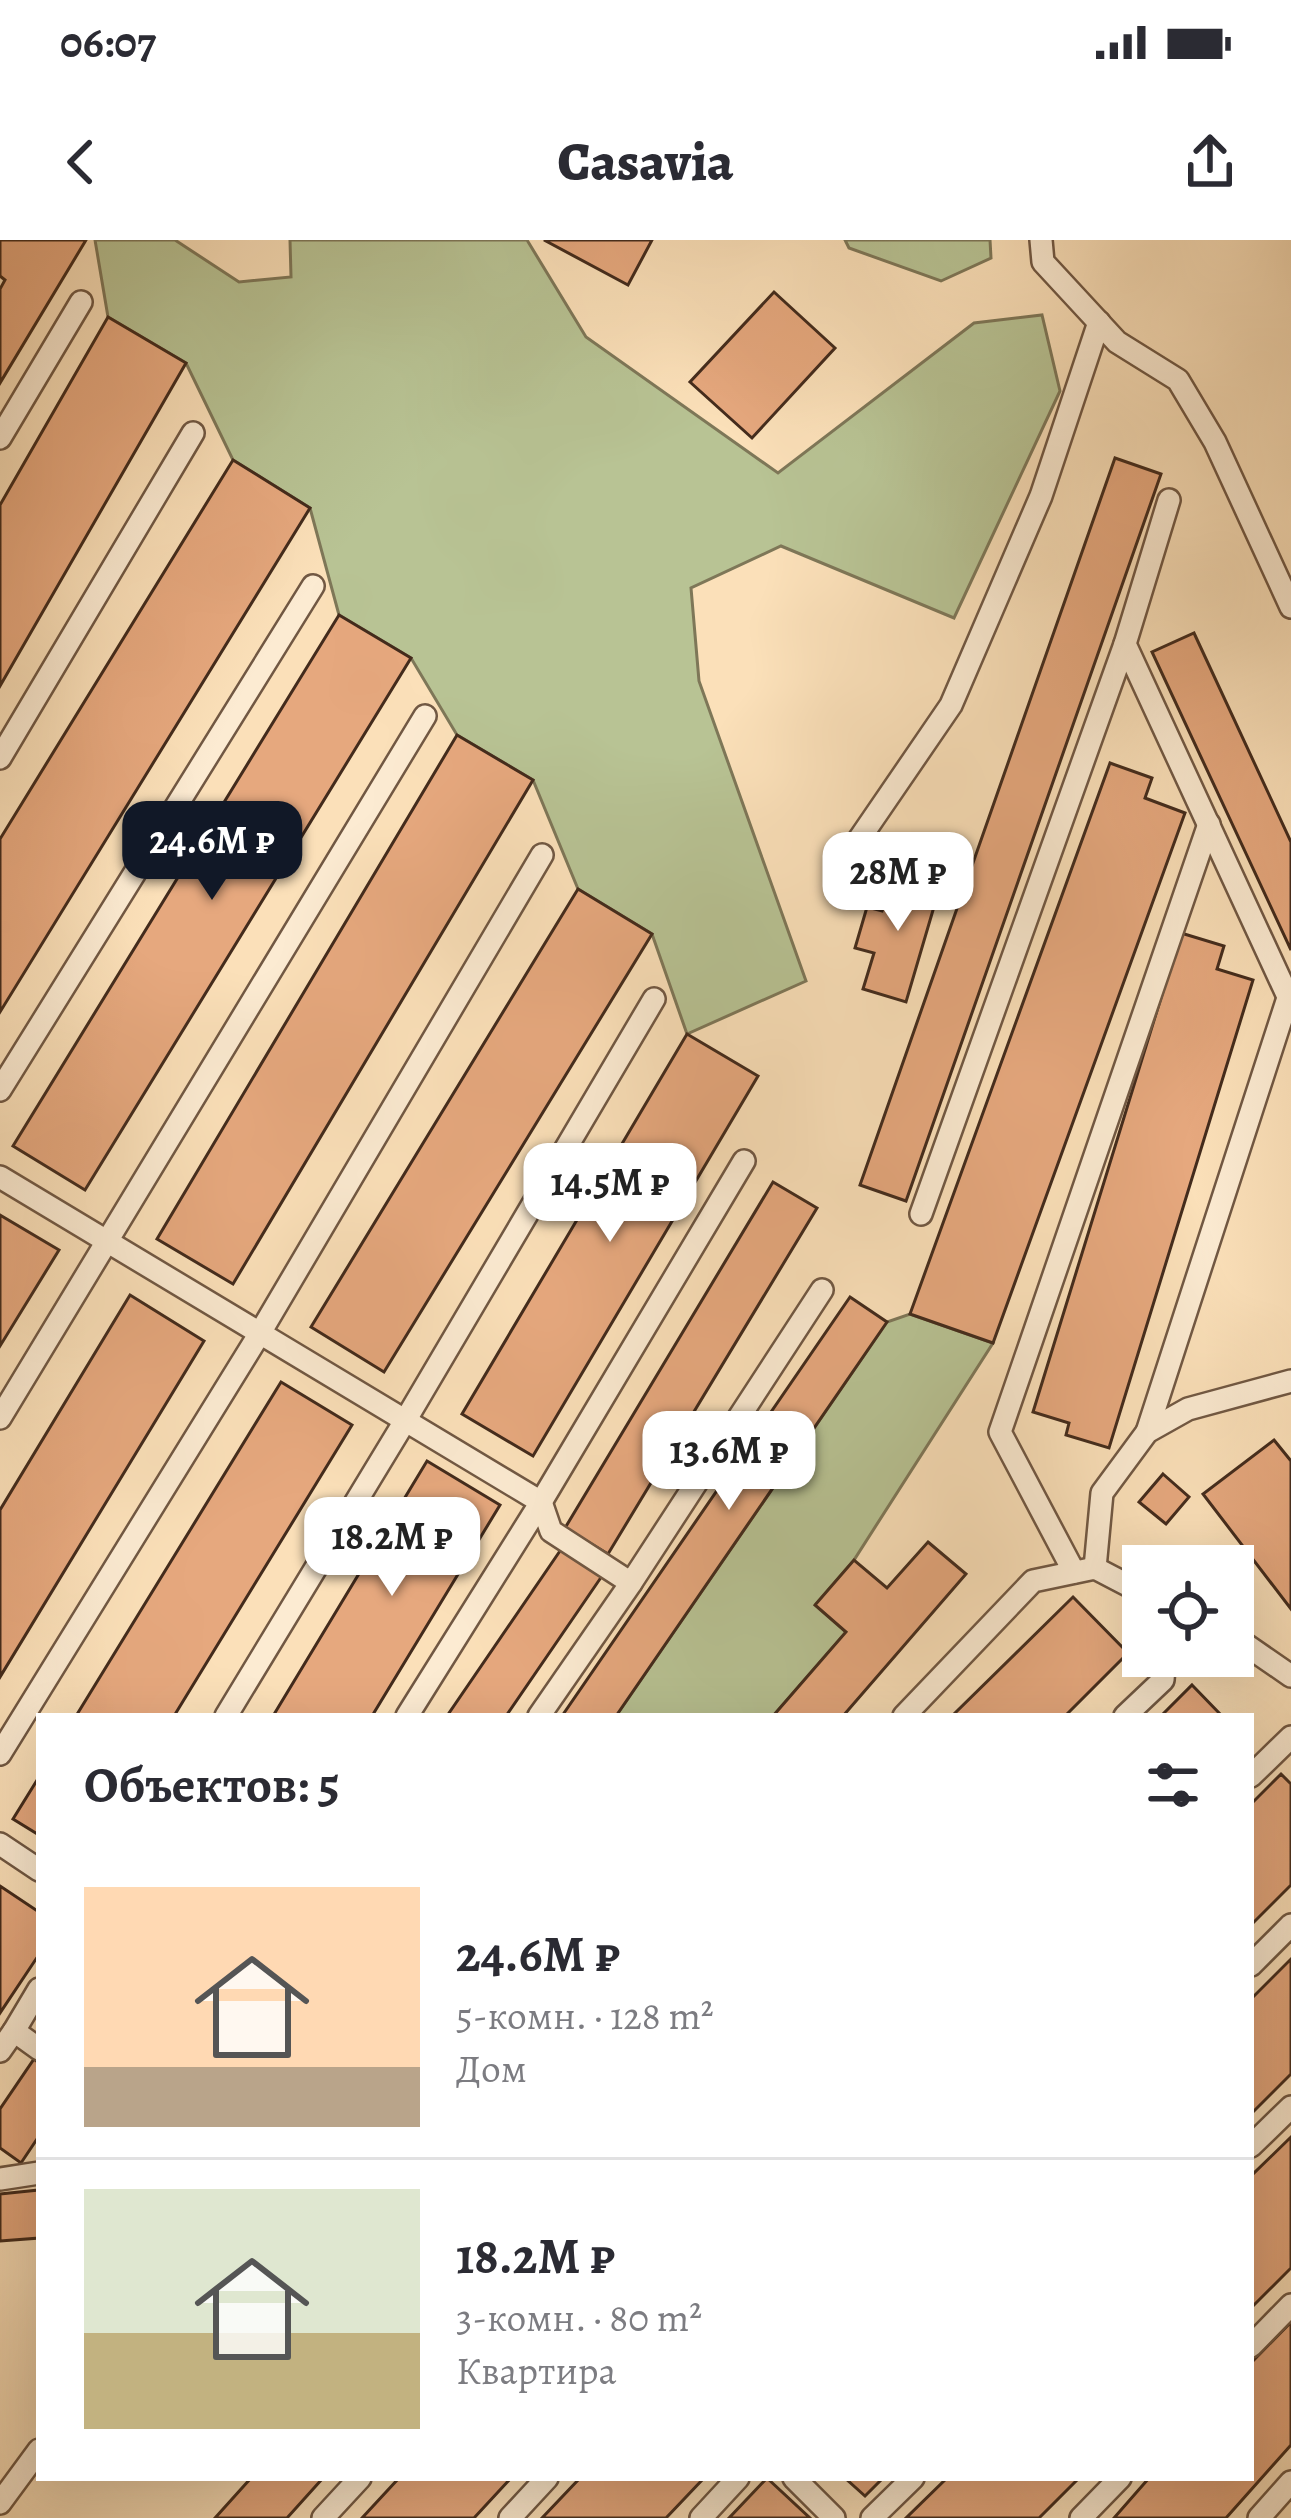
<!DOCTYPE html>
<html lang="ru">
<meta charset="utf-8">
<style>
:root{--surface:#fff;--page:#f2f2f3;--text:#2b2b33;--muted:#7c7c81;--line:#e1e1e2;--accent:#111827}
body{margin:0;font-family:Alegreya,serif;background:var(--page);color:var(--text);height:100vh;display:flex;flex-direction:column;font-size:45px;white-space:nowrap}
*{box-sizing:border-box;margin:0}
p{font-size:39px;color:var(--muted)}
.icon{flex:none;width:66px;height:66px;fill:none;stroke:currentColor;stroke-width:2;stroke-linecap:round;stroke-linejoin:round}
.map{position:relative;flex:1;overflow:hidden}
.drawer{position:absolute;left:36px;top:1473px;width:1218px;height:768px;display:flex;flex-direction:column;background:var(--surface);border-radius:0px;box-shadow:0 12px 48px #0002}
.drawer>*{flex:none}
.buttons{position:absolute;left:1122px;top:1305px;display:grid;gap:24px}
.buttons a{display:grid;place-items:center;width:132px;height:132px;border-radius:0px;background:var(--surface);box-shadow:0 12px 48px #0002;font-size:60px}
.price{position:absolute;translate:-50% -102px;padding:0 27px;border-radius:24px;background:#fff;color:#222;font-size:39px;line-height:78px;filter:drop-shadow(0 3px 6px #0008)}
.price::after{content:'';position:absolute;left:50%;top:72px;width:36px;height:27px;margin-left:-18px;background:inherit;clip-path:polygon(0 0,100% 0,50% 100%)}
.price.current{background:var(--accent);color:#fff}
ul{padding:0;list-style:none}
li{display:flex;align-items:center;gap:36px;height:300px;padding:0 48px}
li+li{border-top:3px solid var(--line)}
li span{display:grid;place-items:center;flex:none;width:336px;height:240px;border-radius:0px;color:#555}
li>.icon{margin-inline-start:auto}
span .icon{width:144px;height:144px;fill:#fffc;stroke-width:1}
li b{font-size:51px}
h2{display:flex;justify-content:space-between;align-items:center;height:144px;padding:0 48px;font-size:51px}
.status{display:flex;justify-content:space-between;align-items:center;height:84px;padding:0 60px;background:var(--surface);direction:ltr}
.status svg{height:33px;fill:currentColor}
header{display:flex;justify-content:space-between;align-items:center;height:156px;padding:0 48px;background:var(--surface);font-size:54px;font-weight:800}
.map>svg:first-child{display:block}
</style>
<div class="status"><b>06:07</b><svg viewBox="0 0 49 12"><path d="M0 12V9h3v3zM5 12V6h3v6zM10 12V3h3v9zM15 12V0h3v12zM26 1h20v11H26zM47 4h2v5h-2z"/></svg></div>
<header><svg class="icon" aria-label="back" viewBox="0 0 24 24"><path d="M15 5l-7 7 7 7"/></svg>Casavia<svg class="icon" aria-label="share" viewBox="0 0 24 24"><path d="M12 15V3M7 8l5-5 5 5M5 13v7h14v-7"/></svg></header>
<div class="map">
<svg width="1291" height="2278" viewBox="0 0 1291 2278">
<rect width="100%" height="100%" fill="#fbe0b9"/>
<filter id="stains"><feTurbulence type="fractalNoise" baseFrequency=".00167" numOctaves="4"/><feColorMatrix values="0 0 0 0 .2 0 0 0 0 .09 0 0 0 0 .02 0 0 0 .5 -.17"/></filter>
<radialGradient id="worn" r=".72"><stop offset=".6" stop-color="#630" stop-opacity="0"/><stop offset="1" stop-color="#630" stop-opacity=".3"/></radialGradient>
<g fill="#b8c394" stroke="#7e7758" stroke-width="3">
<path d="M95,0H175L239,42L291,37L290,0H527L586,97L778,233L974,83L1042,75L1060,151L954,378L781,306L691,348L699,441L806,741L687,794L652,694L578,649L533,540L457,495L411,418L339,375L310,268L233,220L186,123L108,77Z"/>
<path d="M845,0H990L991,18L941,41L849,8Z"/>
<path d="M910,1074L993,1103L854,1320L816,1364L846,1392L773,1476H616L887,1082Z"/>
</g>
<g fill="#e6a87e" stroke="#432b1c" stroke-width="3">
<path d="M0,0H86L0,143V49L5,40L0,36Z"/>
<path d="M544,0H652L628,45Z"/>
<path d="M774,52L835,108L752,198L690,142Z"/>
<path d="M108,77L186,123L0,446V265Z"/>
<path d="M1115,218L1161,234L906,961L860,945Z"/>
<path d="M233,220L310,268L0,772V599Z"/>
<path d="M339,375L411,418L85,950L13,906Z"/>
<path d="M1194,393L1291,602V710L1152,412Z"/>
<path d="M457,495L533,540L233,1044L157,999Z"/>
<path d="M1110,523L1152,538L1145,558L1185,573L993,1103L910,1074Z"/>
<path d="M894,629L941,643L906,762L863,749L874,713L855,708L867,667L882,671Z"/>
<path d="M578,649L652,694L384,1132L311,1087Z"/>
<path d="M1181,693L1224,706L1217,729L1253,740L1109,1208L1066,1195L1069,1183L1033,1172Z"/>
<path d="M687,794L758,836L533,1216L462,1174Z"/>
<path d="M773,942L817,968L608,1314L565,1288Z"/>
<path d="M0,975L59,1010L0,1106Z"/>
<path d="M130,1055L204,1101L0,1437V1270Z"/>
<path d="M850,1057L887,1082L616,1476H562Z"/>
<path d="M281,1142L352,1185L174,1476H76Z"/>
<path d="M1274,1200L1291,1221V1369L1203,1254Z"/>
<path d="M427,1221L500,1265L372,1476H273Z"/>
<path d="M1163,1234L1189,1257L1166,1284L1139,1262Z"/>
<path d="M928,1302L966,1334L843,1476H773L846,1392L815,1365L854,1320L887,1348Z"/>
<path d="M562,1308L602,1336L506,1476H447Z"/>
<path d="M1073,1357L1128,1413L1065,1476H952Z"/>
<path d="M1192,1445L1222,1476H1161Z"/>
<path d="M1281,1534L1291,1544V1645L1251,1685V1564Z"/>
<path d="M39,1537V1595L13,1579Z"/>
<path d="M0,1646L39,1672V1722L36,1719L0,1773Z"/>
<path d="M1291,1719V1834L1251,1874V1759Z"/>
<path d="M34,1819L39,1823V1896L21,1923L0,1908V1869Z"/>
<path d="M1291,1897V2028L1251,2068V1936Z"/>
<path d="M39,1950V1998L0,2001V1954Z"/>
<path d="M1291,2082V2205L1226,2278H1114L1149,2238H1251V2123Z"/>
<path d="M251,2238H323L287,2278H215Z"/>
<path d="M399,2238H511L474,2278H362Z"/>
<path d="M580,2238H704L666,2278H542Z"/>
<path d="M767,2238L810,2278H729Z"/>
<path d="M845,2238H883L865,2256Z"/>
<path d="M947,2238H1079L1039,2278H906Z"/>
</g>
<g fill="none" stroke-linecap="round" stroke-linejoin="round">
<defs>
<g id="service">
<path d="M1041,0L1043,22L1117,102L1178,140L1215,202L1291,367"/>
<path d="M0,198L81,62"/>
<path d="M1169,260L1125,404L1291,763"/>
<path d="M0,518L193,193"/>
<path d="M849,614L951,465L1041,256L1099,82"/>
<path d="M0,850L313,346"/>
<path d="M0,937L541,1262L744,921"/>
<path d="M921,974L1125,404"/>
<path d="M0,1178L425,476"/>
<path d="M1147,1192L1288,758"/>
<path d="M1095,1328L1102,1253L1147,1192L1188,1169L1291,1141"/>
<path d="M1074,1332L1000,1192L1209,584"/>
<path d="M1233,1396L1291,1436"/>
<path d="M226,1476L405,1181L654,759"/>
<path d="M407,1476L541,1262L551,1291L631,1343L822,1050"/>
<path d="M539,1476L631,1343"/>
<path d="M904,1476L1033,1341L1095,1328L1143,1353"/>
<path d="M1125,1476L1163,1440L1165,1416"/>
<path d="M0,1514L260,1093L542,615"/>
<path d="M1251,1536L1291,1497"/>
<path d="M0,1604L39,1630"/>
<path d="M1251,1725L1291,1685"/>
<path d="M14,1791L39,1749"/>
<path d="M0,1811L14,1791L39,1809"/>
<path d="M1251,1906L1291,1867"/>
<path d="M0,1939L39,1933"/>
<path d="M1251,2106L1291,2065"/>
<path d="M794,2238L834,2278"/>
<path d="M0,2263L39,2210"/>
<path d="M323,2278L360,2238"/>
<path d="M510,2278L547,2238"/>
<path d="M701,2278L738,2238"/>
<path d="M872,2278L913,2238"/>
<path d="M1081,2278L1120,2238"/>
<path d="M1259,2278L1291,2242"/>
</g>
</defs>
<use href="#service" stroke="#715843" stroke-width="26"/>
<use href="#service" stroke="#fcebd2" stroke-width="21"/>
</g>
<rect width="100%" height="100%" filter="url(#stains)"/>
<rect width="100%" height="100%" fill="url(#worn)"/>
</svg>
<div class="buttons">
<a><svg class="icon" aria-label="locate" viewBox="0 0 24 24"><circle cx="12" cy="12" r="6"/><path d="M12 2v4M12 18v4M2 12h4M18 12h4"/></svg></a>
</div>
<b class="price current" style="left:212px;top:663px">24.6M ₽</b>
<b class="price" style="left:898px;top:694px">28M ₽</b>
<b class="price" style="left:610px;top:1005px">14.5M ₽</b>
<b class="price" style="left:729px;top:1273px">13.6M ₽</b>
<b class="price" style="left:392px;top:1359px">18.2M ₽</b>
<section class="drawer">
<h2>Объектов: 5<svg class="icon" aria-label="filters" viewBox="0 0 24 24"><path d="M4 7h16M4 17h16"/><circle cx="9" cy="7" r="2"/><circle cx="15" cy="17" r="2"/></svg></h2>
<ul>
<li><span style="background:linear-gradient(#ffd9b3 75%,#b9a48a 0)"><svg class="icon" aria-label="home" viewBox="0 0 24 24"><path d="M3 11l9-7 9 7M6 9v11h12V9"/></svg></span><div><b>24.6M ₽</b><p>5-комн. · 128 m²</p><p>Дом</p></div></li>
<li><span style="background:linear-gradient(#dfe7d0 60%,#c2b280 0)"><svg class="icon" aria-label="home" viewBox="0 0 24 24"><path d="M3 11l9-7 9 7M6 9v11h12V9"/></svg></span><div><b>18.2M ₽</b><p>3-комн. · 80 m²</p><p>Квартира</p></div></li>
</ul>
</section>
</div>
